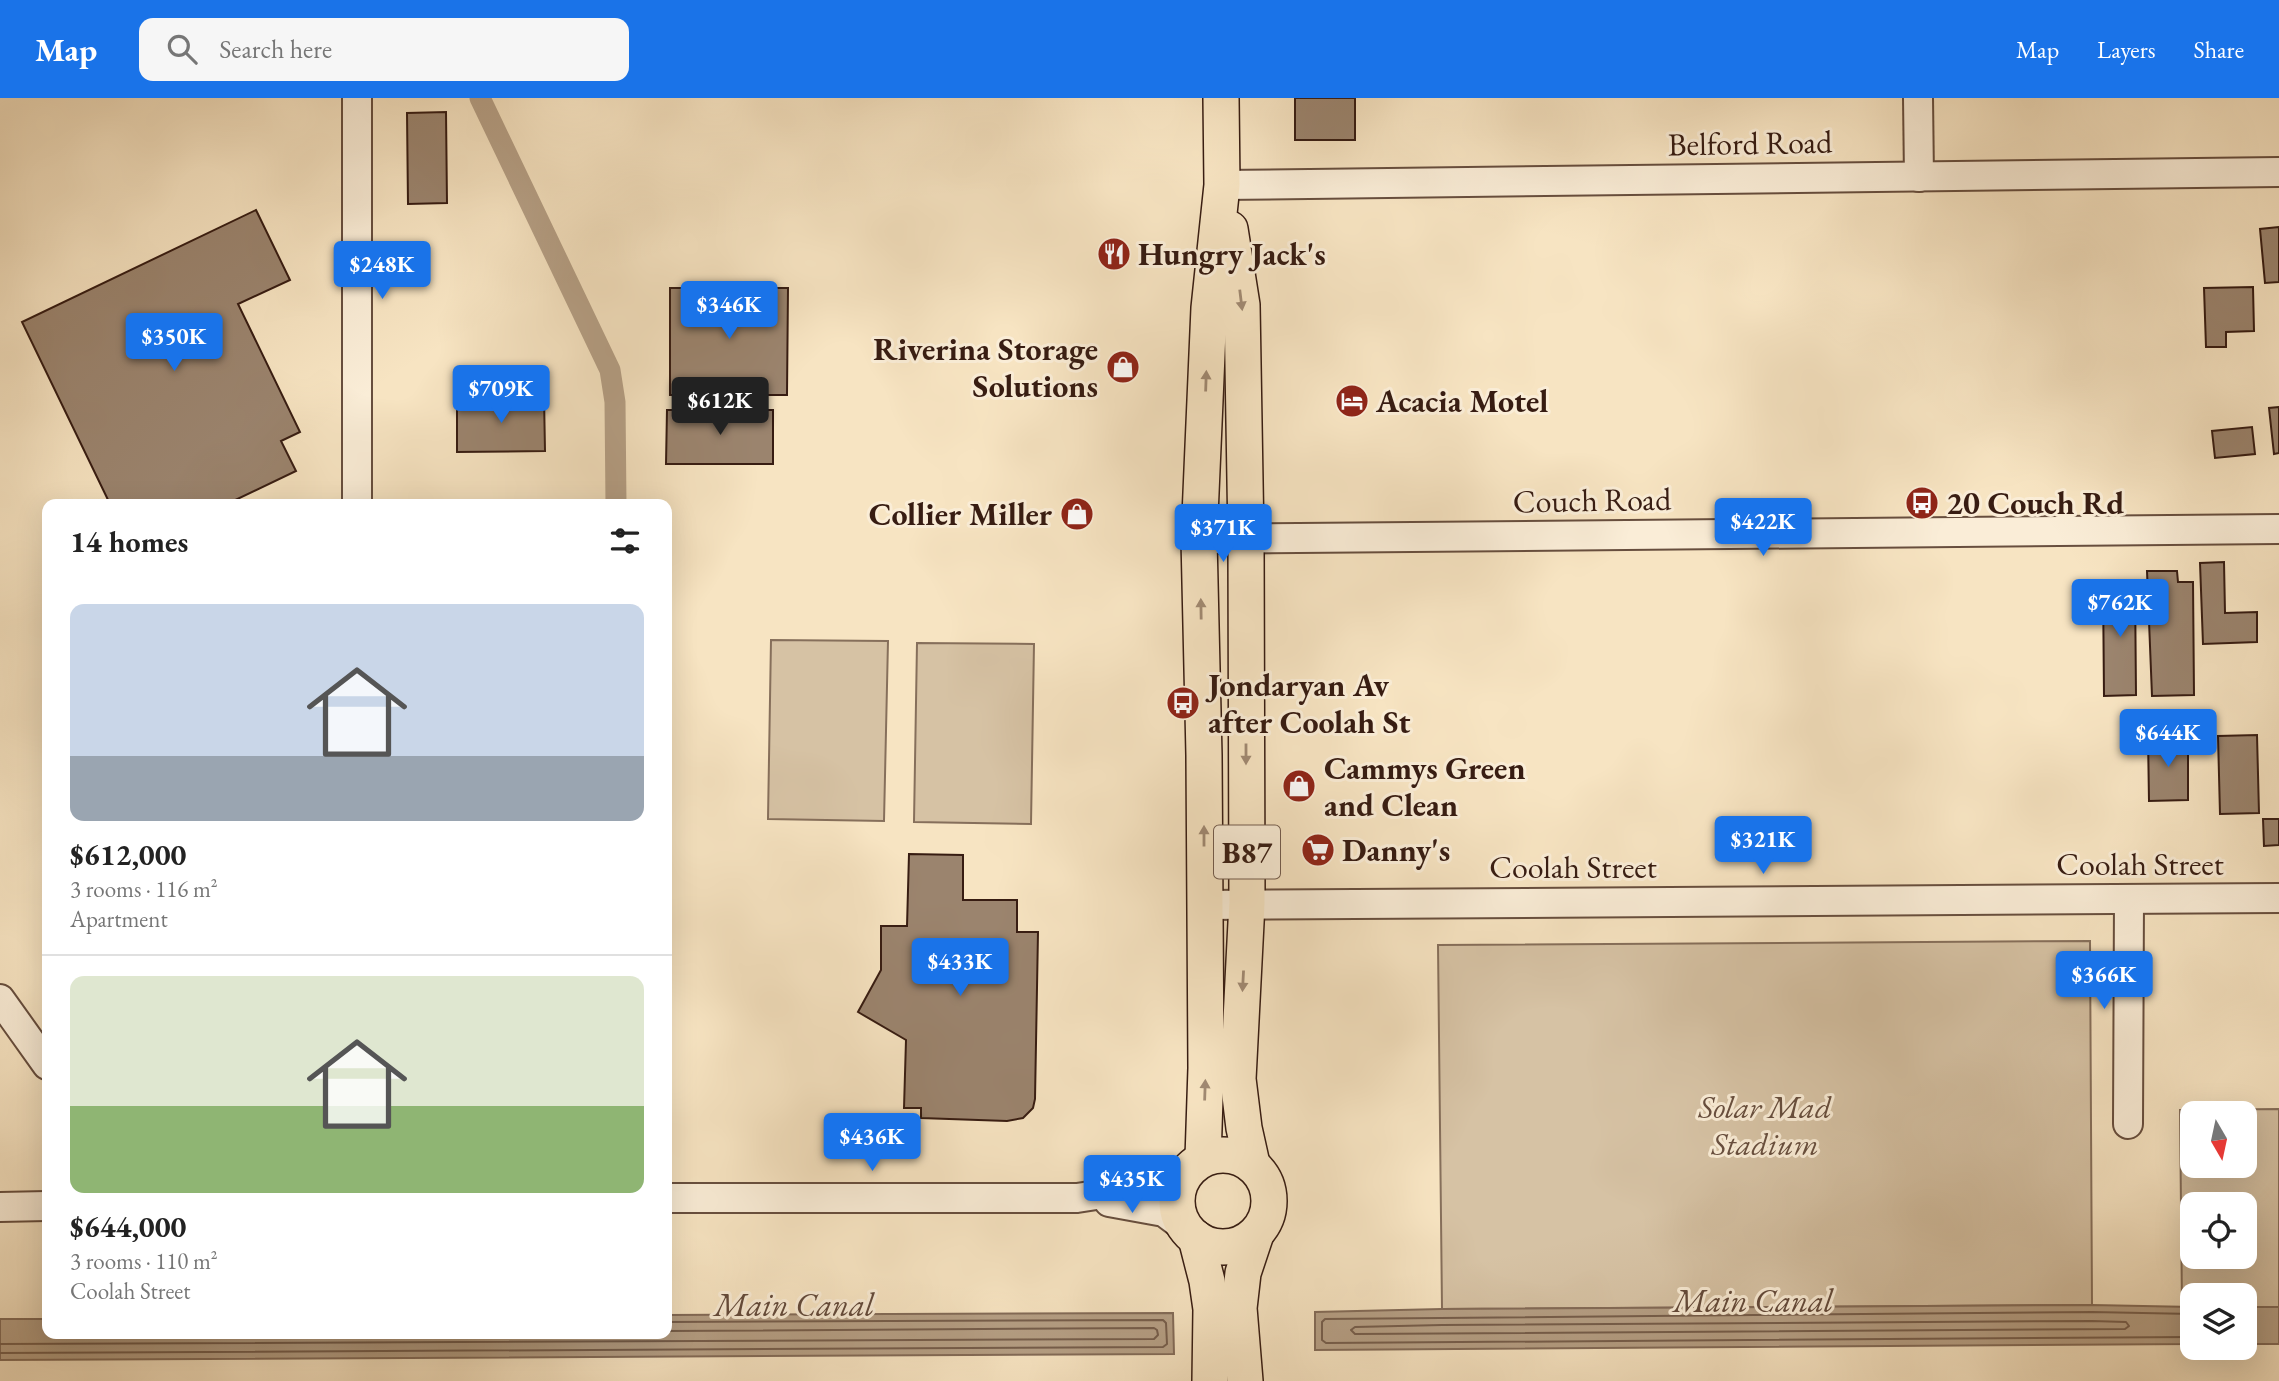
<!DOCTYPE html>
<meta charset="utf-8">
<style>
:root{--surface:#fff;--page:#f6f6f6;--text:#222;--muted:#767676;--line:#e0e0e0;--accent:#1a73e8}
body{margin:0;font-family:"EB Garamond",serif;background:var(--page);color:var(--text);height:100vh;display:flex;flex-direction:column;font-size:26px;white-space:nowrap}
*{box-sizing:border-box;margin:0}
p{font-size:23px;color:var(--muted)}
.icon{flex:none;width:38px;height:38px;fill:none;stroke:currentColor;stroke-width:2;stroke-linecap:round;stroke-linejoin:round}
.map{position:relative;flex:1;overflow:hidden}
.panel{position:absolute;left:42px;top:401px;width:630px;height:840px;display:flex;flex-direction:column;background:var(--surface);border-radius:14px;box-shadow:0 7px 28px #0002}
.panel>*{flex:none}
.needle{width:46px;rotate:171deg}
.controls{position:absolute;left:2180px;top:1003px;display:grid;gap:14px}
.controls a{display:grid;place-items:center;width:77px;height:77px;border-radius:14px;background:var(--surface);box-shadow:0 7px 28px #0002;font-size:35px}
.price{position:absolute;translate:-50% -60px;padding:0 16px;border-radius:7px;background:var(--accent);color:#fff;font-size:23px;line-height:46px;filter:drop-shadow(0 2px 4px #0008)}
.price::after{content:'';position:absolute;left:50%;top:42px;width:21px;height:16px;margin-left:-10px;background:inherit;clip-path:polygon(0 0,100% 0,50% 100%)}
.price.active{background:#222;color:#fff}
ul{padding:0;list-style:none}
li{display:grid;align-content:center;gap:14px;height:371px;padding:0 28px}
li+li{border-top:2px solid var(--line)}
li span{display:grid;place-items:center;height:217px;border-radius:14px;color:#555}
li>.icon{margin-inline-start:auto}
span .icon{width:126px;height:126px;fill:#fffc;stroke-width:1}
li b{font-size:30px}
h2{display:flex;justify-content:space-between;align-items:center;height:84px;padding:0 28px;font-size:30px}
header{display:flex;align-items:center;gap:42px;box-sizing:border-box;height:98px;padding:0 35px;background:var(--accent);color:#fff}
header strong{font-size:33px}
nav{display:flex;gap:38px;margin-inline-start:auto;font-size:24px}
.search{width:490px;height:63px;background:var(--page);display:flex;align-items:center;gap:18px;box-sizing:border-box;padding:0 24px;border-radius:14px;color:var(--muted);font-size:26px}
.map>svg:first-child{display:block}
</style>
<header>
<strong>Map</strong>
<div class="search"><svg class="icon" aria-label="search" viewBox="0 0 24 24"><circle cx="10" cy="10" r="6"/><path d="M15 15l6 6"/></svg>Search here</div>
<nav><a>Map</a><a>Layers</a><a>Share</a></nav>
</header>
<div class="map">
<svg width="2279" height="1283" viewBox="0 0 2279 1283">
<rect width="100%" height="100%" fill="#f7e4c2"/>
<filter id="stains"><feTurbulence type="fractalNoise" baseFrequency=".00286" numOctaves="4"/><feColorMatrix values="0 0 0 0 .2 0 0 0 0 .09 0 0 0 0 .02 0 0 0 .5 -.17"/></filter>
<radialGradient id="worn" r=".72"><stop offset=".6" stop-color="#630" stop-opacity="0"/><stop offset="1" stop-color="#630" stop-opacity=".3"/></radialGradient>
<g fill="#d6c2a4" stroke="#866f5b" stroke-width="2" fill-rule="evenodd">
<path d="M771,542L888,543L884,723L768,721Z"/>
<path d="M917,545L1034,546L1031,726L914,724Z"/>
<path d="M2090,843L2092,1207L1442,1211L1438,847Z"/>
<path d="M2279,1011V1209H2245V1197H2193V1209H2182L2180,1012ZM2193,1015H2245V1068H2193ZM2193,1106H2245V1158H2193Z"/>
</g>
<g fill="#b6a086" stroke="#836b58" stroke-width="2">
<path d="M2092,1207L2193,1209V1246L1315,1252V1214L1442,1211Z"/>
<rect x="2245" y="1209" width="34" height="37"/>
<path d="M1173,1215L1174,1256L0,1262V1221H47V1236H667V1217Z"/>
</g>
<g fill="none" stroke-linecap="round" stroke-linejoin="round">
<g stroke="#765e4c" stroke-width="2">
<path d="M2193,1216L2092,1214L1325,1221L1322,1224V1242L1326,1245L2193,1239"/>
<path d="M2092,1223L2126,1224L2129,1228L2125,1231L1355,1236L1351,1232L1355,1229L1442,1227Z"/>
<path d="M0,1246L1154,1241L1158,1237L1157,1232L1154,1230L667,1233"/>
<path d="M0,1255L1163,1249L1167,1246L1166,1225L1163,1222L667,1224"/>
</g>
<path stroke="#b6a086" stroke-width="21" d="M480,0L610,272L615,304L616,406"/>
</g>
<g fill="#9b846e" stroke="#371c12" stroke-width="2">
<rect x="1295" y="0" width="60" height="42"/>
<path d="M446,14L447,105L408,106L407,15Z"/>
<path d="M256,112L290,182L238,206L300,334L281,343L296,373L227,406H110L22,224Z"/>
<path d="M2279,129V184L2265,185L2260,131Z"/>
<path d="M2253,189L2254,233L2226,234V249H2206L2204,190Z"/>
<path d="M670,190H788L787,297H670Z"/>
<path d="M544,299L545,353L457,354V300Z"/>
<path d="M2279,309V355L2274,356L2269,310Z"/>
<path d="M667,312H773V366H666Z"/>
<path d="M2252,329L2255,356L2215,360L2212,333Z"/>
<path d="M2224,464L2225,515L2257,514V544L2203,546L2200,465Z"/>
<path d="M2147,473H2177L2178,484H2193L2194,597L2152,598Z"/>
<path d="M2135,484L2136,597L2104,598L2103,485Z"/>
<path d="M2257,637L2259,715L2220,716L2218,638Z"/>
<path d="M2148,639H2188V702L2149,703Z"/>
<path d="M2263,721H2279V747L2264,748Z"/>
<path d="M909,756L963,757V802H1017V834H1038L1035,1001L1033,1010L1023,1020L1007,1023L921,1020V1010H904L906,942L858,914L881,872V828H907Z"/>
</g>
<g fill="none" stroke-linecap="round" stroke-linejoin="round">
<defs>
<g id="minor">
<path d="M1918,0L1919,79"/>
<path d="M1222,87L2279,74"/>
<path d="M357,406V0"/>
<path d="M1199,441L2279,431"/>
<path d="M1204,807L2279,800"/>
<path d="M0,901L47,967"/>
<path d="M2128,1026L2129,801"/>
<path d="M667,1100H1077L1180,1084"/>
<path d="M1109,1104L1164,1114L1184,1129"/>
<path d="M0,1109L47,1108"/>
</g>
<g id="major">
<path d="M1230,131L1242,207L1246,441L1247,805L1238,981L1244,1030L1252,1066"/>
<circle cx="1223" cy="1103" r="46"/>
<path d="M1203,1060L1206,970L1204,657L1199,441L1209,210L1222,87L1221,0"/>
<path d="M1196,1140L1207,1183L1211,1211L1210,1283"/>
<path d="M1245,1283L1239,1210L1243,1175L1256,1136"/>
</g>
</defs>
<use href="#minor" stroke="#674e3e" stroke-width="32"/>
<use href="#major" stroke="#371c12" stroke-width="38"/>
<use href="#minor" stroke="#faedd7" stroke-width="28"/>
<use href="#major" stroke="#f7e4c2" stroke-width="35"/>
</g>
<defs><path id="oneway-solid" d="M-6-.8H1V-3.2L6.5 0L1 3.2V.8H-6Z" transform="scale(1.75)"/></defs>
<g fill="#a18a73">
<use href="#oneway-solid" transform="translate(1241 202) rotate(83)"/>
<use href="#oneway-solid" transform="translate(1206 283) rotate(-88)"/>
<use href="#oneway-solid" transform="translate(1201 511) rotate(-91)"/>
<use href="#oneway-solid" transform="translate(1246 656) rotate(90)"/>
<use href="#oneway-solid" transform="translate(1204 738) rotate(-90)"/>
<use href="#oneway-solid" transform="translate(1243 883) rotate(93)"/>
<use href="#oneway-solid" transform="translate(1205 992) rotate(-88)"/>
</g>
<defs>
<symbol id="restaurant-disc" viewBox="-11 -11 22 22"><circle r="9.5" fill="#8f2418" stroke="#faedd7"/><path d="M-5-6h1v4h1v-4h1v4h1v-4h1v5L-1.5 .5V6h-2V.5L-5-1ZM5-6V6H3V1.5H1.5Q1.5-4 5-6Z" fill="#fff"/></symbol>
<symbol id="shop-disc" viewBox="-11 -11 22 22"><circle r="9.5" fill="#8f2418" stroke="#faedd7"/><path d="M-5-2.5h2.3a2.7 3.5 0 0 1 5.4 0H5L5.5 6h-11ZM-1.5-2.5h3a1.5 2.3 0 0 0-3 0Z" fill="#fff"/></symbol>
<symbol id="hotel-disc" viewBox="-11 -11 22 22"><circle r="9.5" fill="#8f2418" stroke="#faedd7"/><path d="M-6-4.5h1.5V1H6V5H4.5V3h-9V5H-6ZM-4 0a1.8 1.8 0 1 1 3.6 0ZM.5 0V-2.5h3Q6-2.5 6 0Z" fill="#fff"/></symbol>
<symbol id="bus-disc" viewBox="-11 -11 22 22"><circle r="9.5" fill="#8f2418" stroke="#faedd7"/><path d="M-5-6H5V4H4V6H2V4H-2V6H-4V4H-5ZM-3.5-4V0h7V-4ZM-3.5 1.2v1.5H-2V1.2ZM2 1.2v1.5H3.5V1.2Z" fill="#fff"/></symbol>
<symbol id="supermarket-disc" viewBox="-11 -11 22 22"><circle r="9.5" fill="#8f2418" stroke="#faedd7"/><path d="M-6-5.5h2.5l.6 2H6L4.5 2H-2.5L-4.4-4H-6ZM-1.5 3.2a1.3 1.3 0 1 0 .1 0ZM3 3.2a1.3 1.3 0 1 0 .1 0Z" fill="#fff"/></symbol>
</defs>
<g fill-rule="evenodd">
<use href="#restaurant-disc" x="1095" y="137" width="38" height="38"/>
<use href="#shop-disc" x="1104" y="250" width="38" height="38"/>
<use href="#hotel-disc" x="1333" y="284" width="38" height="38"/>
<use href="#bus-disc" x="1903" y="386" width="38" height="38"/>
<use href="#shop-disc" x="1058" y="397" width="38" height="38"/>
<use href="#bus-disc" x="1164" y="586" width="38" height="38"/>
<use href="#shop-disc" x="1280" y="669" width="38" height="38"/>
<use href="#supermarket-disc" x="1299" y="733" width="38" height="38"/>
</g>
<g text-anchor="middle" dominant-baseline="central" stroke-width="6" stroke-linejoin="round" paint-order="stroke">
<rect fill="#faedd7" stroke="#725b4d" stroke-width="2" x="1214" y="727.5" width="66" height="53" rx="5"/>
<g font-size="30" font-weight="bold" fill="#371c12">
<text x="1247" y="754">B87</text>
</g>
<g font-size="32" fill="#371c12" stroke="#faedd7">
<text transform="translate(1750 45) rotate(-1)">Belford Road</text>
<text transform="translate(1592 402) rotate(-1)">Couch Road</text>
<text x="2140" y="766">Coolah Street</text>
<text x="1573" y="769">Coolah Street</text>
</g>
<g font-size="32" font-weight="bold" fill="#371c12" stroke="#faedd7" text-anchor="start">
<text x="1138" y="156">Hungry Jack's</text>
<text x="1098" y="251" text-anchor="end">Riverina Storage<tspan x="1098" dy="37">Solutions</tspan></text>
<text x="1376" y="303">Acacia Motel</text>
<text x="1946" y="405">20 Couch Rd</text>
<text x="1052" y="416" text-anchor="end">Collier Miller</text>
<text x="1208" y="587">Jondaryan Av<tspan x="1208" dy="37">after Coolah St</tspan></text>
<text x="1324" y="670">Cammys Green<tspan x="1324" dy="37">and Clean</tspan></text>
<text x="1342" y="752">Danny's</text>
</g>
<g font-size="32" font-style="italic" fill="#674e3e" stroke="#faedd7">
<text x="1765" y="1009">Solar Mad<tspan x="1765" dy="37">Stadium</tspan></text>
</g>
<g font-size="33" font-style="italic" fill="#634a3b" stroke="#faedd7">
<text x="1753" y="1202">Main Canal</text>
<text x="794" y="1206">Main Canal</text>
</g>
</g>
<rect width="100%" height="100%" filter="url(#stains)"/>
<rect width="100%" height="100%" fill="url(#worn)"/>
</svg>
<div class="controls">
<a><svg class="needle" viewBox="-14 -14 28 28"><path d="M0-13l5 13h-10z" fill="#e53935"/><path d="M0 13l5-13h-10z" fill="#767676"/></svg></a>
<a><svg class="icon" aria-label="locate" viewBox="0 0 24 24"><circle cx="12" cy="12" r="6"/><path d="M12 2v4M12 18v4M2 12h4M18 12h4"/></svg></a>
<a><svg class="icon" aria-label="layers" viewBox="0 0 24 24"><path d="M12 4l9 5-9 5-9-5zM3 14l9 5 9-5"/></svg></a>
</div>
<b class="price" style="left:382px;top:203px">$248K</b>
<b class="price" style="left:729px;top:243px">$346K</b>
<b class="price" style="left:174px;top:275px">$350K</b>
<b class="price" style="left:501px;top:327px">$709K</b>
<b class="price active" style="left:720px;top:339px">$612K</b>
<b class="price" style="left:1763px;top:460px">$422K</b>
<b class="price" style="left:1223px;top:466px">$371K</b>
<b class="price" style="left:2120px;top:541px">$762K</b>
<b class="price" style="left:2168px;top:671px">$644K</b>
<b class="price" style="left:1763px;top:778px">$321K</b>
<b class="price" style="left:960px;top:900px">$433K</b>
<b class="price" style="left:2104px;top:913px">$366K</b>
<b class="price" style="left:872px;top:1075px">$436K</b>
<b class="price" style="left:1132px;top:1117px">$435K</b>
<section class="panel">
<h2>14 homes<svg class="icon" aria-label="filters" viewBox="0 0 24 24"><path d="M4 7h16M4 17h16"/><circle cx="9" cy="7" r="2"/><circle cx="15" cy="17" r="2"/></svg></h2>
<ul>
<li><span style="background:linear-gradient(#c9d6e8 70%,#9aa5b1 0)"><svg class="icon" aria-label="home" viewBox="0 0 24 24"><path d="M3 11l9-7 9 7M6 9v11h12V9"/></svg></span><div><b>$612,000</b><p>3 rooms · 116 m²</p><p>Apartment</p></div></li>
<li><span style="background:linear-gradient(#dfe7d0 60%,#8fb573 0)"><svg class="icon" aria-label="home" viewBox="0 0 24 24"><path d="M3 11l9-7 9 7M6 9v11h12V9"/></svg></span><div><b>$644,000</b><p>3 rooms · 110 m²</p><p>Coolah Street</p></div></li>
</ul>
</section>
</div>
